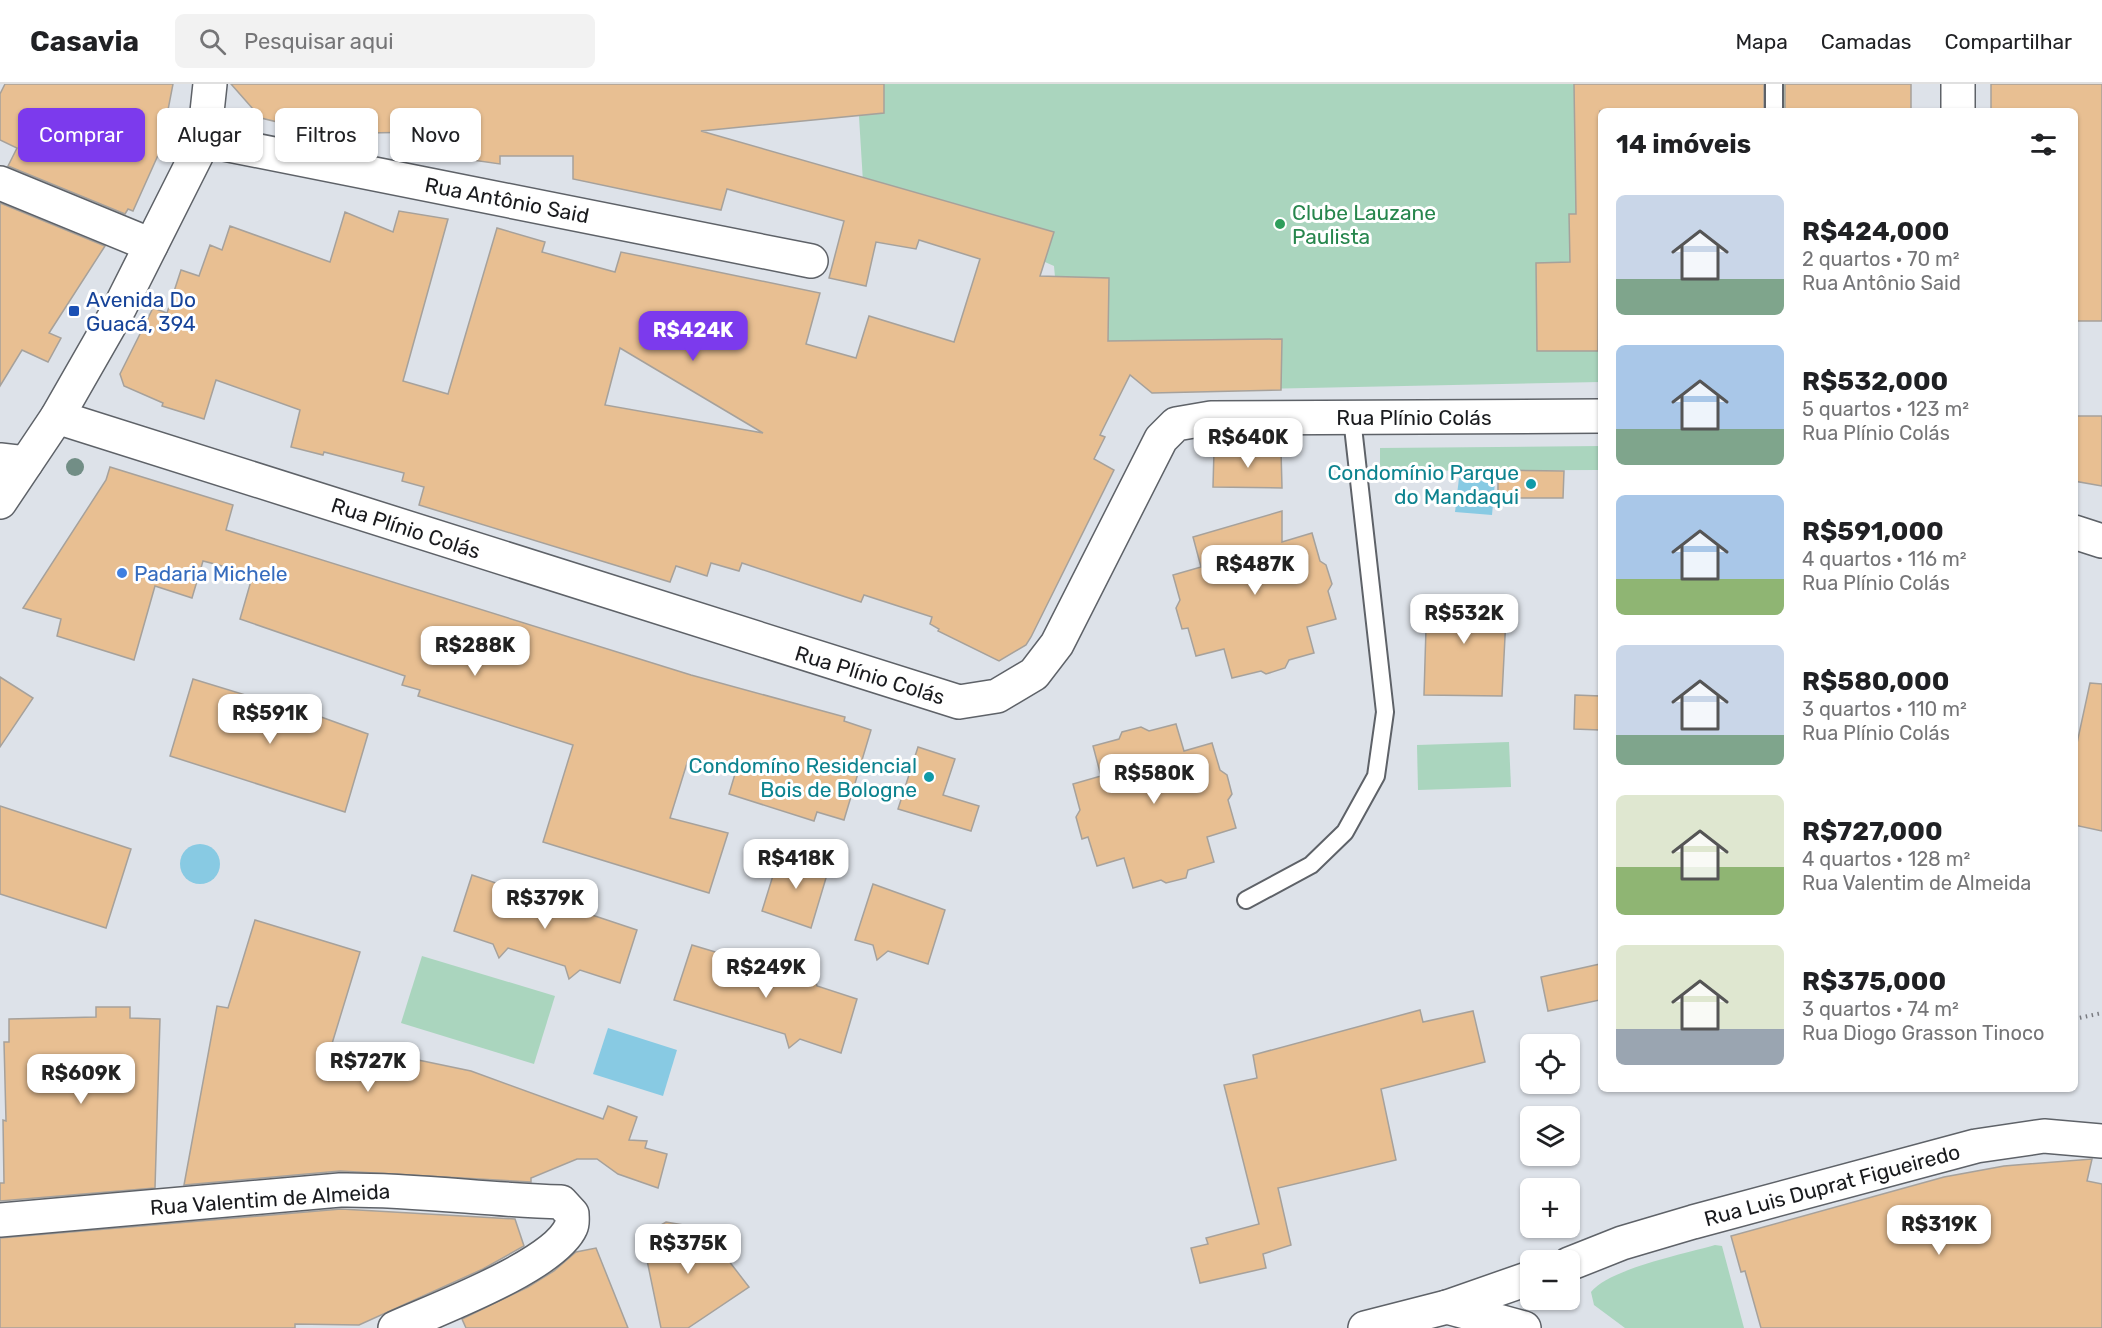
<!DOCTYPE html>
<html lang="pt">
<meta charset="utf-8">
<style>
:root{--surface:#fff;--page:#f2f2f2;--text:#202124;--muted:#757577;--line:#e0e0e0;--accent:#7c3aed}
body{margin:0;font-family:Rubik,sans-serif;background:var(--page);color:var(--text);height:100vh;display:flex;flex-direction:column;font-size:22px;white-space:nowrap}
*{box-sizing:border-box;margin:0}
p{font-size:20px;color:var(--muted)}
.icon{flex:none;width:33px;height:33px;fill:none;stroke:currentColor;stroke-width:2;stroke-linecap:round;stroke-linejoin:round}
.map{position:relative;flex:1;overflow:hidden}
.side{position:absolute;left:1598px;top:24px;width:480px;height:984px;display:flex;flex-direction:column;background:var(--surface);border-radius:9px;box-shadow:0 2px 4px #0004}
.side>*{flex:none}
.top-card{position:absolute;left:18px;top:24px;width:570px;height:54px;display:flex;gap:12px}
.controls{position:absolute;left:1520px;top:950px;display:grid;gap:12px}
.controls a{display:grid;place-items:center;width:60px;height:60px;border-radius:9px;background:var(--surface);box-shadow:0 2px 4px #0004;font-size:30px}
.price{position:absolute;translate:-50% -51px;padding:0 14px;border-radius:12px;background:#fff;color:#222;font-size:20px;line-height:39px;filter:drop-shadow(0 2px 3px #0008)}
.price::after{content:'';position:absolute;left:50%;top:36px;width:18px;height:14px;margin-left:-9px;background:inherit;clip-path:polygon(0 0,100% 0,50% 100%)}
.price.selected{background:var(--accent);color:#fff}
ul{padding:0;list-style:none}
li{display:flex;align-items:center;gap:18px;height:150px;padding:0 18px}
li span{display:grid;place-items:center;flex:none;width:168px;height:120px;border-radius:9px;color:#555}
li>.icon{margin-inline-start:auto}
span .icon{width:72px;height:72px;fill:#fffc;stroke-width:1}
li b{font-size:26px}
h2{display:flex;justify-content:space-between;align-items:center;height:72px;padding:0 18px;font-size:26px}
.pill{padding:0 21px;border-radius:9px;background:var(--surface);box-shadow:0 2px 4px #0004;font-size:21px;line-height:54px}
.pill.selected{background:var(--accent);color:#fff}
header{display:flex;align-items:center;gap:36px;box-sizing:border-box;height:84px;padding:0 30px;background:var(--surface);border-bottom:2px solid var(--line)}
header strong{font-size:28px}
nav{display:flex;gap:33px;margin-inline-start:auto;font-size:21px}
.search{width:420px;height:54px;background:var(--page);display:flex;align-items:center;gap:15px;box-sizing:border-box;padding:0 21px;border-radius:9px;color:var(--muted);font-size:22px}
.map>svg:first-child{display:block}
</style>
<header>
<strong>Casavia</strong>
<div class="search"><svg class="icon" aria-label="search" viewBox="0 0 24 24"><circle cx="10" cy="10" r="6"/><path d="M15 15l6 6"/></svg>Pesquisar aqui</div>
<nav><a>Mapa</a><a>Camadas</a><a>Compartilhar</a></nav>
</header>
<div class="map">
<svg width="2102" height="1244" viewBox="0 0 2102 1244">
<rect width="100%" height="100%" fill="#dde2e9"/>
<g fill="#aad5be">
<path d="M857,0H1795V27H1600V298L1162,307L1059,237L1054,182L863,98Z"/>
<path d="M1600,362V386L1380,387V364Z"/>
<path d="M1509,658L1511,703L1418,706L1417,661Z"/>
<path d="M422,872L555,912L534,980L401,939Z"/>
<path d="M1715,1161L1722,1162L1744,1244H1625L1594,1221L1591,1208C1609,1185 1684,1170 1715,1161Z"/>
</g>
<g fill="#88cae3">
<path d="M1459,394L1495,398L1492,431L1455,428Z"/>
<circle cx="200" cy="780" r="20"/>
<path d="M608,944L677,966L663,1012L593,990Z"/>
</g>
<g fill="#e8bf92" stroke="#a6a19b" stroke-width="1.5" fill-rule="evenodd">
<path d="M5,0H173L167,31L170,32L159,69L133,127L128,125L125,130L8,82L17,64L0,56V10Z"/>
<path d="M231,0H884V29L701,47L1054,148L1040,192L1109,194L1108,257L1282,255L1281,306L1152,309L1130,291L1100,351L1105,353L1094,375L1114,386L1031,553L1026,561L999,577L938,547L939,545L930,540L932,533L864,511L861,518L742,479L739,487L711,479L707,492L676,482L670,498L419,421L424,403L402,397L404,389L324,368L323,371L291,363L300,326L216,296L204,335L162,322L163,319L124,302L120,290L153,224L167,229L181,186L199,192L210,161L222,166L230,142L330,178L345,128L393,148L399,127L448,135L403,297L448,310L497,144L545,158L542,168L615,188L621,168L820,209L806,260L856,274L869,232L954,258L980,175L919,156L916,165L876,158L866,202L829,194L844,137L727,105L721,126L573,95V72H500V80L451,73L419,67L420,48L368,49V60L261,34ZM620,264L763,349L605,321Z"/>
<path d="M1574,0H1764V27H1600L1598,267H1537L1536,179L1570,178L1569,130H1576Z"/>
<rect x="1785" y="0" width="126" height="27"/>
<path d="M1991,0H2102V237H2074V27H1991Z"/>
<path d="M0,119L105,162L49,249L61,254L48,278L22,266L0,302Z"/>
<path d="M2074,332H2102V402L2074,397Z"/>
<path d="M1214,366H1281L1282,404L1213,403Z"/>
<path d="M110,383L233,421L226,446L691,591L845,633L844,637L871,646L844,736L817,728L814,737L729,710L735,690L688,676L670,734L728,749L709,809L543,758L573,661L418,612L420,606L402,601L405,592L240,535L253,490L203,477L192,514L155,502L134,576L57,552L61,535L23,524L106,396Z"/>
<path d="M1498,386L1564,387L1563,414H1498Z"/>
<path d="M1282,427V458L1312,449L1320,477L1326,481L1332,500L1328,507L1336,535L1307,543L1314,569L1289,576L1285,584L1266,590L1261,587L1232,594L1224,565L1196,572L1188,544L1182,545L1176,524L1180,516L1173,491L1201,483L1193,453Z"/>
<path d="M1423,511L1507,513L1502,612L1424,611L1426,544H1422Z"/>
<path d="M0,593L33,614L0,663Z"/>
<path d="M193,595L298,627L299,625L368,650L345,728L170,672Z"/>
<path d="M2090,599L2102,600V747L2074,741V673Z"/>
<path d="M1575,611L1600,612V646L1574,645Z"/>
<path d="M1176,640L1184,667L1212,659L1220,686L1227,691L1232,710L1228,716L1236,744L1207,753L1214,778L1188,786L1186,794L1166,799L1161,796L1133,804L1124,774L1097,782L1088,753L1082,755L1076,733L1080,726L1073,700L1101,692L1093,662L1119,655L1122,648L1141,643L1149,647Z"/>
<path d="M918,663L955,675L943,711L979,722L971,747L898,725Z"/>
<path d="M0,722L131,765L106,844L0,810Z"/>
<path d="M780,769L829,784L811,844L762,827Z"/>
<path d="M472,791L637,846L620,899L580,886L569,895L565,882L508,864L499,874L493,860L454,847Z"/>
<path d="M873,800L945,826L928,880L888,867L877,876L873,861L855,856Z"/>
<path d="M255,836L360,868L327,976L399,972L471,987L603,1035L608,1022L637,1033L629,1056L647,1057L645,1064L667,1070L658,1104L618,1090L597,1075H577L531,1094V1098L340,1087L184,1101L217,922L228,924Z"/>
<path d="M692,861L816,898L817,902L857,915L841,969L800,955L789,964L785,950L674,916Z"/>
<path d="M1600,880V916L1548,927L1541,893Z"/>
<path d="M96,923H130V934L160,935L155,1104L0,1117V1099H4L3,1036L6,1037L4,958H9V935L96,933Z"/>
<path d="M1420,926L1423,938L1473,927L1485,978L1381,1005L1396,1076L1278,1104L1291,1161L1263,1170L1266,1184L1200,1199L1191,1164L1208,1160L1206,1154L1259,1140L1224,1001L1257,994L1253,971Z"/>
<path d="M2092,1075L2087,1097L2102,1100V1244H1761L1745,1187L1741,1188L1731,1152L1944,1093L2004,1082Z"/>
<path d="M341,1125L515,1135L524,1162L483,1185L359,1241L295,1240V1244H0V1154Z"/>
<path d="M666,1138L689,1142L697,1156L708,1150L749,1203L688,1244H661L642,1152Z"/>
<path d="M596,1164L628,1244H466L462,1235L528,1203L554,1187L576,1168Z"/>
</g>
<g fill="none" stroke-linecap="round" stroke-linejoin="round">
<defs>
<g id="service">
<path d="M1774,0V27"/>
<path d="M1246,816L1311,781L1345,748L1376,692L1385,628L1352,334"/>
</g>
<g id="minor">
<path d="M1958,27V0"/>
<path d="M204,56L811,177"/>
<path d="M0,99L151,161"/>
<path d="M57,333L959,618L997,612L1034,590L1057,560L1161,355L1176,340L1211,334L1600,332"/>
<path d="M0,376L26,379"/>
<path d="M2074,448L2102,457"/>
<path d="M0,1136L340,1106C414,1105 487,1116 561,1118L572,1130C572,1134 573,1139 571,1143C554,1182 435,1226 395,1244"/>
<path d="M1569,1180L1622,1159L1693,1138L1976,1062L2044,1052L2102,1057"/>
<path d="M1447,1223L1530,1194"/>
<path d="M1365,1244L1447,1223L1524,1244"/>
</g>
<path id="tertiary" d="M0,418L57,333L120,223L204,56L210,0"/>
</defs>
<use href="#service" stroke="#5e6268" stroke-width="20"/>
<use href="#minor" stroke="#5e6268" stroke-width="36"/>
<use href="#tertiary" stroke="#5e6268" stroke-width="36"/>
<path stroke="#797b80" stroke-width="4" stroke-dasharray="1.5 4.5" stroke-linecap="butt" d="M2074,935L2102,929"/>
<use href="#service" stroke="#fff" stroke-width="16"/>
<use href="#minor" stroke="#fff" stroke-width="33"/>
<use href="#tertiary" stroke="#fff" stroke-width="33"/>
</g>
<circle fill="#728e86" cx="75" cy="383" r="9"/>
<circle fill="#2e9e5b" stroke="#fff" stroke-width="2" cx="1280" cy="140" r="6"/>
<rect fill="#1a4fb4" stroke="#fff" stroke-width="2" x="68" y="221" width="12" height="12" rx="3"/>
<g fill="#0f9aa8" stroke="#fff" stroke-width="2">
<circle cx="1531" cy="400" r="6"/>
<circle cx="929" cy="693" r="6"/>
</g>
<circle fill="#3f7fe0" stroke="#fff" stroke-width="2" cx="122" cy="489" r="6"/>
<g text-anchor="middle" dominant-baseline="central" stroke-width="6" stroke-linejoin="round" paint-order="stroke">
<g font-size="21" fill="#1a1b1e" stroke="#fff">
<text transform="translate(507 116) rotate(11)">Rua Antônio Said</text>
<text x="1414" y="333">Rua Plínio Colás</text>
<text transform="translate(406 444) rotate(18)">Rua Plínio Colás</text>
<text transform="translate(870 591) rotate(17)">Rua Plínio Colás</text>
<text transform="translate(1832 1101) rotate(-15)">Rua Luis Duprat Figueiredo</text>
<text transform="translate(270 1115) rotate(-4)">Rua Valentim de Almeida</text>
</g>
<g font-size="21" fill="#27864d" stroke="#fff" text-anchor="start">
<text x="1292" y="128">Clube Lauzane<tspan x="1292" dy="24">Paulista</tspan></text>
</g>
<g font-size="21" fill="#164399" stroke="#fff" text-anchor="start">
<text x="86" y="215">Avenida Do<tspan x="86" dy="24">Guacá, 394</tspan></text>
</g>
<g font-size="21" fill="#0d838f" stroke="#fff" text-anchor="end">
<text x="1519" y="388">Condomínio Parque<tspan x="1519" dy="24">do Mandaqui</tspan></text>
<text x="917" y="681">Condomíno Residencial<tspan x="917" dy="24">Bois de Bologne</tspan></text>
</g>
<g font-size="21" fill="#366cbe" stroke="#fff" text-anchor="start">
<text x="134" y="489">Padaria Michele</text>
</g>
</g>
</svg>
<div class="controls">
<a><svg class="icon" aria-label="locate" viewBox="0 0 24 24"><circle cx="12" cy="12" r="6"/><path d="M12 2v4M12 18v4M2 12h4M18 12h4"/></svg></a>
<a><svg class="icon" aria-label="layers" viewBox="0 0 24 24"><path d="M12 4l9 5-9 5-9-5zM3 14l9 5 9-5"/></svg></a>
<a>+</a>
<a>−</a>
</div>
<b class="price selected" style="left:693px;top:278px">R$424K</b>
<b class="price" style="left:1248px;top:385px">R$640K</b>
<b class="price" style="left:1255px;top:512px">R$487K</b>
<b class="price" style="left:1464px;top:561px">R$532K</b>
<b class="price" style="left:475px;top:593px">R$288K</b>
<b class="price" style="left:270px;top:661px">R$591K</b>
<b class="price" style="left:1154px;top:721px">R$580K</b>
<b class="price" style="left:796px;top:806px">R$418K</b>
<b class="price" style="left:545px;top:846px">R$379K</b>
<b class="price" style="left:766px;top:915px">R$249K</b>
<b class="price" style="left:368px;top:1009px">R$727K</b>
<b class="price" style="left:81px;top:1021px">R$609K</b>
<b class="price" style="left:1939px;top:1172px">R$319K</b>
<b class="price" style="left:688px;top:1191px">R$375K</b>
<div class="top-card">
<a class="pill selected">Comprar</a>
<a class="pill">Alugar</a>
<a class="pill">Filtros</a>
<a class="pill">Novo</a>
</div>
<section class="side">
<h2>14 imóveis<svg class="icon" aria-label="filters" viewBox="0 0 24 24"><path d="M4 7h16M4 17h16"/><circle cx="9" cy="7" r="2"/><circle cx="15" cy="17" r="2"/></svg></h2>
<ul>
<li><span style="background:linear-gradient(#c9d6e8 70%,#7fa58c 0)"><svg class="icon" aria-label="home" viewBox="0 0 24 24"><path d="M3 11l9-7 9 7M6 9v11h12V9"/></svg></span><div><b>R$424,000</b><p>2 quartos · 70 m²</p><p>Rua Antônio Said</p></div></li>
<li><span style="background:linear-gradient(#a9c7e8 70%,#7fa58c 0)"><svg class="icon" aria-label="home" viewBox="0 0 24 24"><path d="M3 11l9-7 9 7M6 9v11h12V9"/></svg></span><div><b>R$532,000</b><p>5 quartos · 123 m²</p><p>Rua Plínio Colás</p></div></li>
<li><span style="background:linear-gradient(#a9c7e8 70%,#8fb573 0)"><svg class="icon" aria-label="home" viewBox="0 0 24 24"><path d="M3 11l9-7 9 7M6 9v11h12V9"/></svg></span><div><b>R$591,000</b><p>4 quartos · 116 m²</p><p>Rua Plínio Colás</p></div></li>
<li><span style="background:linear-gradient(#c9d6e8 75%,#7fa58c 0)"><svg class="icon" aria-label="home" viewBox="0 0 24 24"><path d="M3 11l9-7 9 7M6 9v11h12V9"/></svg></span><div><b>R$580,000</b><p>3 quartos · 110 m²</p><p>Rua Plínio Colás</p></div></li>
<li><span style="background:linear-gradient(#dfe7d0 60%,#8fb573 0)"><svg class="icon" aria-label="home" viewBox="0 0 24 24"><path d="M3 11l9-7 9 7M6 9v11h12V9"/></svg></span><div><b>R$727,000</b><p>4 quartos · 128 m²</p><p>Rua Valentim de Almeida</p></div></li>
<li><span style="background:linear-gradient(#dfe7d0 70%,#9aa5b1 0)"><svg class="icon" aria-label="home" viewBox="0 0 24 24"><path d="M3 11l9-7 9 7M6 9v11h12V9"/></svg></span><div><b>R$375,000</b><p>3 quartos · 74 m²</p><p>Rua Diogo Grasson Tinoco</p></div></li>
</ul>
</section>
</div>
